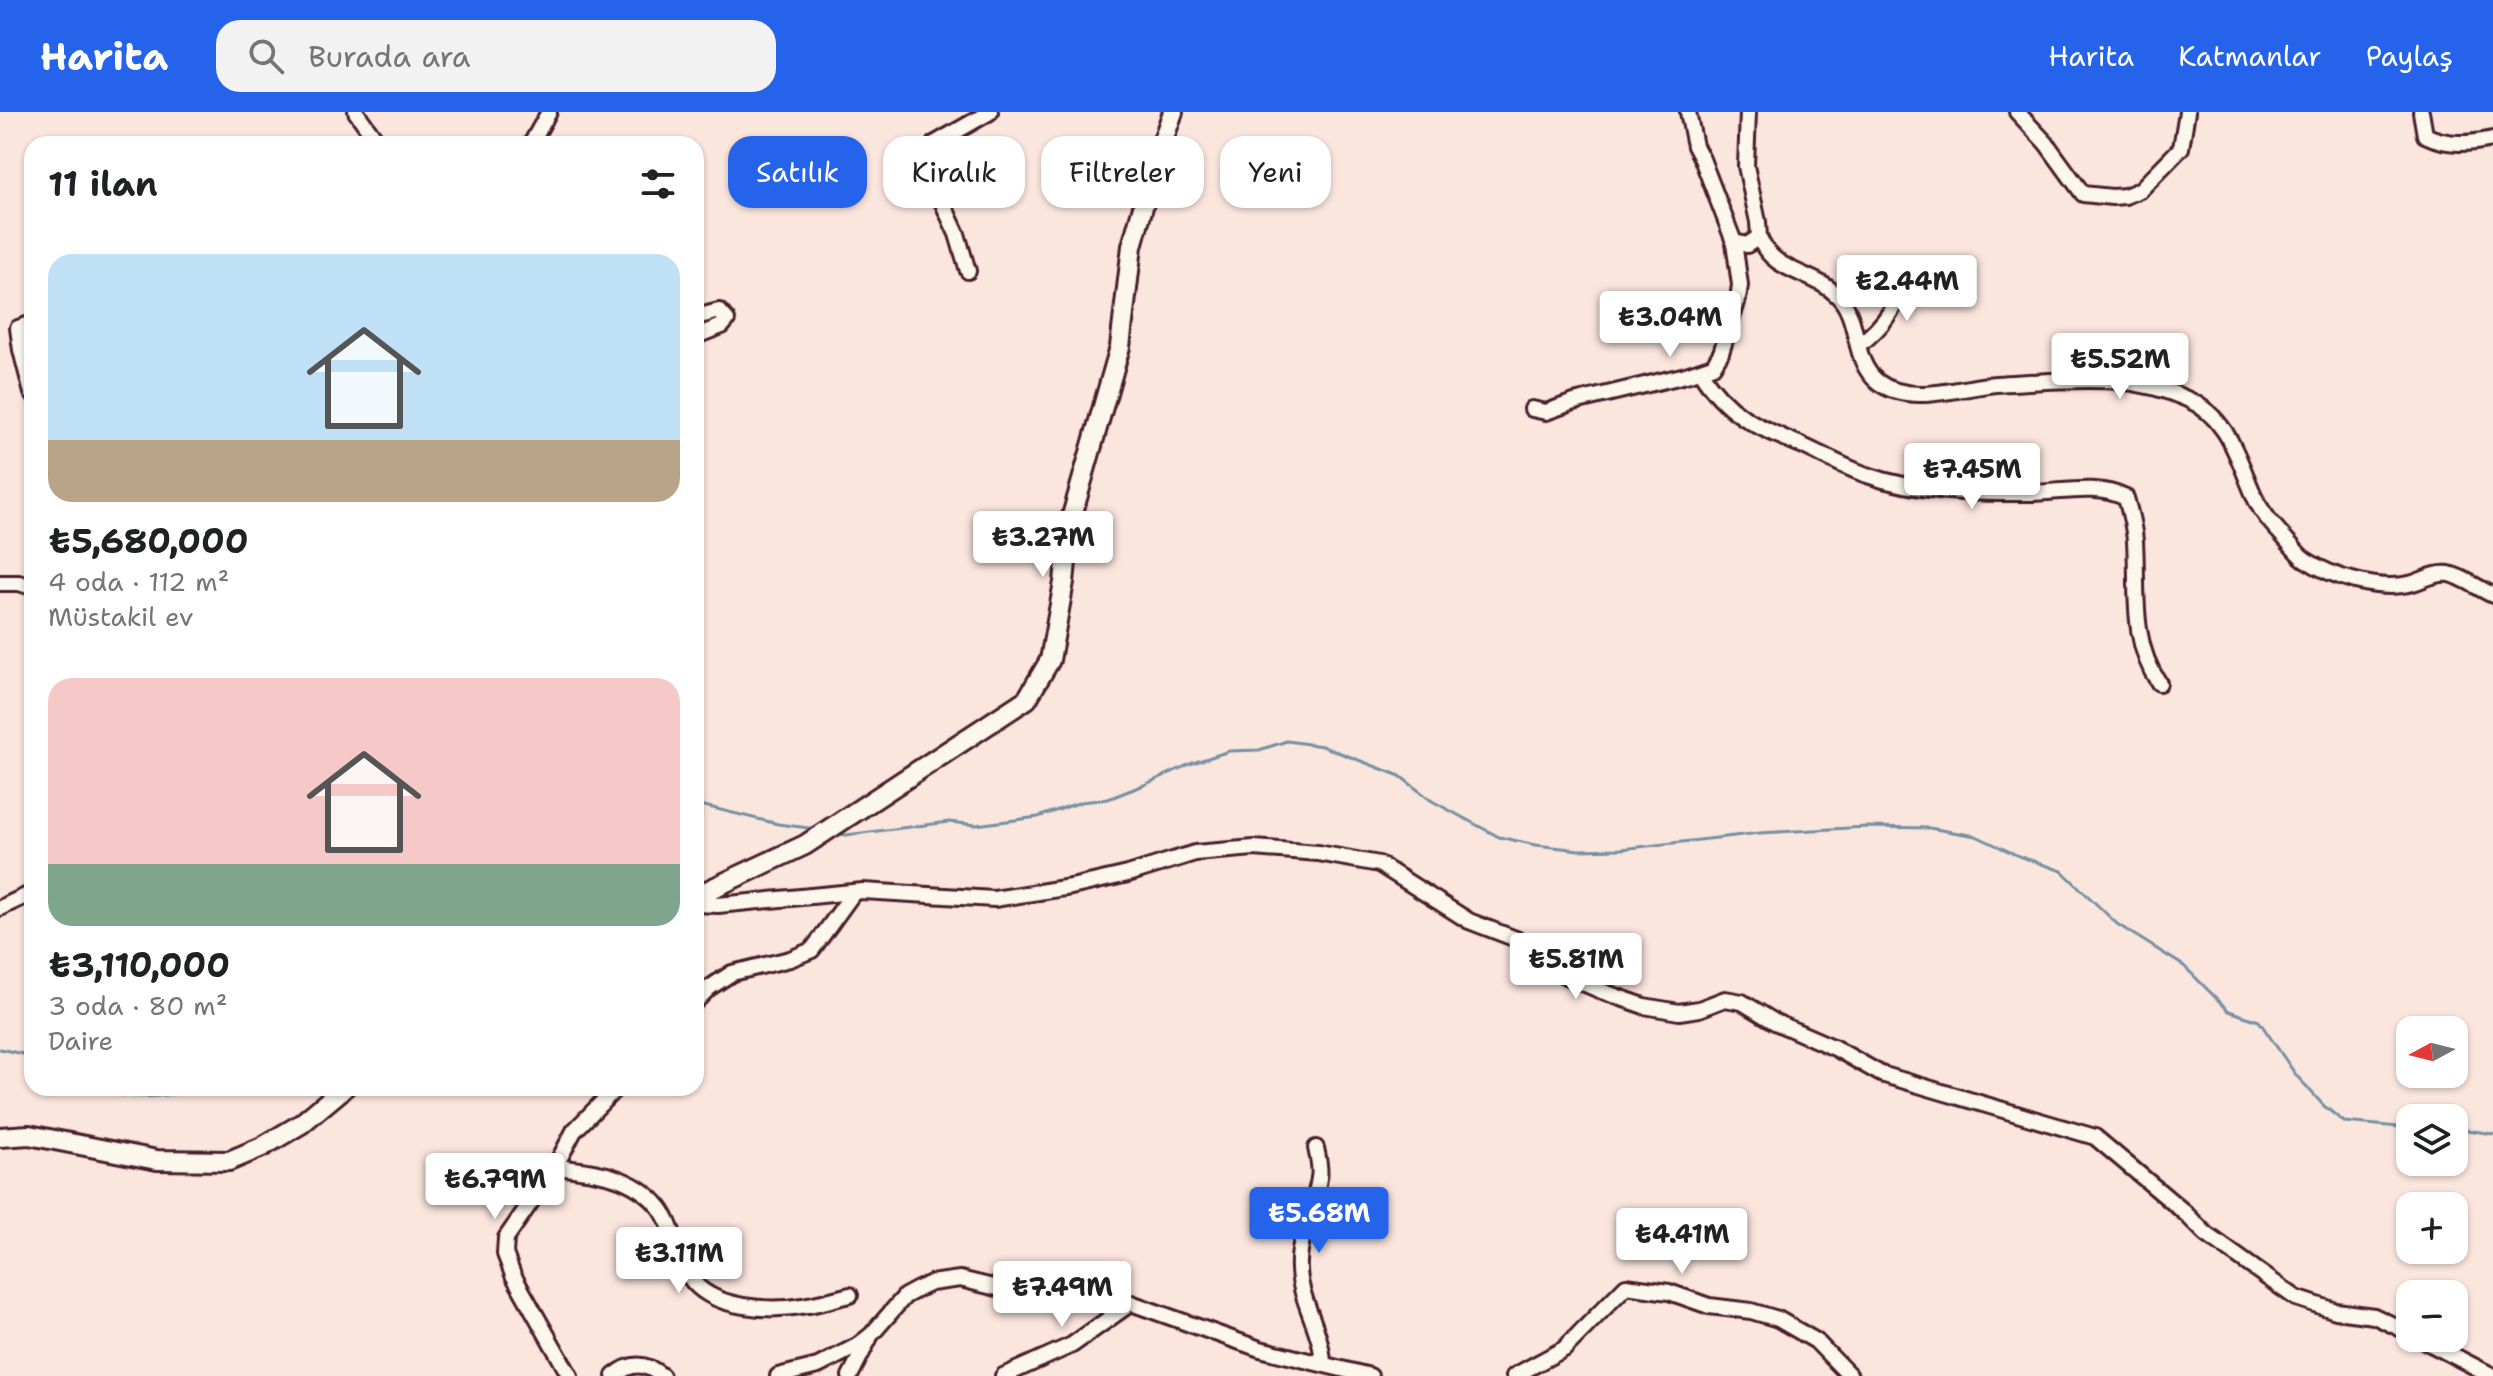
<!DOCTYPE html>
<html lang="tr">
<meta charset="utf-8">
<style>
:root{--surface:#fff;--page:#f2f2f2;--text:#202124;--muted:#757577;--accent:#2563eb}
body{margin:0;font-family:"Shantell Sans",sans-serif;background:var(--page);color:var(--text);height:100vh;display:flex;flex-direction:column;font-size:30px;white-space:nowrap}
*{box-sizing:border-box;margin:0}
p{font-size:26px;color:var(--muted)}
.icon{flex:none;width:44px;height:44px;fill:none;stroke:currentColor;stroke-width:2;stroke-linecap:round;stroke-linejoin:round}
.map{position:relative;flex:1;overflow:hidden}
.panel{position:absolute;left:24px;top:24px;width:680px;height:960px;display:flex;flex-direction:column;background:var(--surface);border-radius:24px;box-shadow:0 2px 6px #0004}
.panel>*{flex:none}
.guide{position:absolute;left:728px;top:24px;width:760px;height:72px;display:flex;gap:16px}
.needle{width:52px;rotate:263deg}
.fabs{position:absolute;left:2396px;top:904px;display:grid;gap:16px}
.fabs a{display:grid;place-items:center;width:72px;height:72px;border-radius:16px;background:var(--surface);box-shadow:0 2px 6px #0004;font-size:40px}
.price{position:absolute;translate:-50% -68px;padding:0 18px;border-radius:8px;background:#fff;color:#222;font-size:26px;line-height:52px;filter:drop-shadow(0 2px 4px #0008)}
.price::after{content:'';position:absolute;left:50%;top:48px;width:24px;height:18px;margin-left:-12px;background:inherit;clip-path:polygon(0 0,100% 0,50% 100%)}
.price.active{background:var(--accent);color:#fff}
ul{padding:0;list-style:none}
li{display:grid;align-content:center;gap:16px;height:424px;padding:0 24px}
li span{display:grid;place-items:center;height:248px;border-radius:24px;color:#555}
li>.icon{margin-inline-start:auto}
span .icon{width:144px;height:144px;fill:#fffc;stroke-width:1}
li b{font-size:34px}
h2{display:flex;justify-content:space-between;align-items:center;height:96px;padding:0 24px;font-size:34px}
.pill{padding:0 28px;border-radius:24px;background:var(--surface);box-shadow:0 2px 6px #0004;font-size:28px;line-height:72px}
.pill.active{background:var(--accent);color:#fff}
header{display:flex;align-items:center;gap:48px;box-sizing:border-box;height:112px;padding:0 40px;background:var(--accent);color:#fff}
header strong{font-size:38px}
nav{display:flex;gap:44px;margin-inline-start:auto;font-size:28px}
.search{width:560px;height:72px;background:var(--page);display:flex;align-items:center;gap:20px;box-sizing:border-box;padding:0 28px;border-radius:24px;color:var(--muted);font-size:30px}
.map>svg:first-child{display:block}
</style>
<header>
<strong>Harita</strong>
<div class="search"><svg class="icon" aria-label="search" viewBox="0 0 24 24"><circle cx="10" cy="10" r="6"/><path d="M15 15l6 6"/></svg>Burada ara</div>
<nav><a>Harita</a><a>Katmanlar</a><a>Paylaş</a></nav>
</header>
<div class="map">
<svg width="2493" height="1264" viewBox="0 0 2493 1264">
<rect width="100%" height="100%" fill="#fbe6de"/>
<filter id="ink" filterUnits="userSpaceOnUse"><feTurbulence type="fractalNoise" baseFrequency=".0125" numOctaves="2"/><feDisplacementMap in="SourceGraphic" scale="16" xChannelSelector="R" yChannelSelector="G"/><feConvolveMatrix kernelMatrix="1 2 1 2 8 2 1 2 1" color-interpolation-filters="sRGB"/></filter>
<g filter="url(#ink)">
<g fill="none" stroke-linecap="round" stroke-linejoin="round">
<g stroke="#7590a2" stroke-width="3">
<path d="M696,692L778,712L816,717"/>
<path d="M839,722L846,723L949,710L976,713L1038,705L1081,690L1108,687L1144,673L1190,652L1229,639L1259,638L1287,629L1322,634L1400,664L1432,689L1499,725L1536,733L1579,738L1621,737L1760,721L1867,715L1929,716L1976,724L2021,745L2062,759L2117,812L2184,854L2229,899L2259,909L2296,963L2324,994L2344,1010L2410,1016"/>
<path d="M0,937L32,944"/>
<path d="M97,976C129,991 173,983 207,976"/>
<path d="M2454,1016L2493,1022"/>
</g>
<defs>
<g id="minor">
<path d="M356,0L379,32"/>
<path d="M1688,0L1695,34L1702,47L1734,130L1747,133L1759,125L1758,110L1746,54L1748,0"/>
<path d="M2017,0L2046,31L2083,82L2112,85L2125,84L2140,78L2181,36L2187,0"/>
<path d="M2421,0L2425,23C2448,34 2469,32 2493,27"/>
<path d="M531,32L549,0"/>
<path d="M1759,125C1773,162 1812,158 1838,184C1861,207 1851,249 1878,270C1909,294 1961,275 1996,272C2035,270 2077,266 2117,269C2141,271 2165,277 2187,287C2230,306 2238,349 2256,388C2264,405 2277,417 2289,431C2295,437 2299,444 2306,448C2332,465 2378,479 2409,472C2422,469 2435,460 2449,462C2464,465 2479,477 2493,483"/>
<path d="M968,159L957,122L928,59L926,44L934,32L990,0"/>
<path d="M696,205L719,199L727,208L722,214L696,224"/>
<path d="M32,217L26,213L18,216L21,238L32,281"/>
<path d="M1858,233C1888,213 1899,186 1913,154"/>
<path d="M1700,259C1726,302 1757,315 1801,333C1823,343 1844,355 1867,363C1918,381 1972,381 2024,381C2058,382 2094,370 2126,386C2130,400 2134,414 2135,429C2138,477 2130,529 2159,571"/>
<path d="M1532,297L1546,300L1574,290L1686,263L1713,254L1721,241L1738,187L1740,173L1734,130"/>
<path d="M0,471H19L32,475"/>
<path d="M696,792L718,793L863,779L994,787L1071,775L1128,762L1195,741L1254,736L1318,741L1379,752L1469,809L1516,827L1562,862L1604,880L1644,894L1679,900L1699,897L1725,887L1742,890L1775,910L1835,936L1881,962L2095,1025L2183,1099L2206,1122L2296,1186L2336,1199L2374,1204L2410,1221"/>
<path d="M0,796L32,781"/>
<path d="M696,889L709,876L732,861L790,847L812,838L854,780"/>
<path d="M1316,1036C1318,1045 1321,1057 1319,1066C1315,1096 1297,1126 1299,1157C1300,1190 1322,1218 1323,1252"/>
<path d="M555,1055C594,1059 634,1063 660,1096C675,1116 676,1143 689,1164C710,1198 772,1200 808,1193C822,1191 836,1186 850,1183"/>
<path d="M2419,1226L2493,1264"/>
<path d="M570,1264L513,1163L505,1142L506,1126L555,1055L574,1019L616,976"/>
<path d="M614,1264C631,1250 645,1250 662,1264"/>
<path d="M778,1264L818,1254L857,1234L871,1223L905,1184L918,1177L931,1171L960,1167L1030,1184L1131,1191L1260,1237L1370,1264"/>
<path d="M850,1264L869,1227"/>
<path d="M1003,1264L1072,1233L1131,1191"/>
<path d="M1514,1264L1564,1237L1626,1174L1669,1180L1709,1194L1751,1199L1778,1207L1816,1229L1850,1264"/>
</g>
<g id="major">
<path d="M696,784L805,733L1027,587L1050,548L1064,470L1070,411L1120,235L1132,134L1156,48L1173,0"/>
<path d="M0,1025L29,1023L157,1048L229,1049L262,1035L301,1012L344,976"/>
</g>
</defs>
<use href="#minor" stroke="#4a1f2b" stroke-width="20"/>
<use href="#major" stroke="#4a1f2b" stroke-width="24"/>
<use href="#minor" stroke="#fbf7ec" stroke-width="14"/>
<use href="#major" stroke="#fbf7ec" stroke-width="18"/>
</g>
</g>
</svg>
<div class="fabs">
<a><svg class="needle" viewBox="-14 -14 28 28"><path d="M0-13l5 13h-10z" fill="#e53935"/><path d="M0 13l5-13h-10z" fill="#757577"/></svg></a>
<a><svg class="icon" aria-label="layers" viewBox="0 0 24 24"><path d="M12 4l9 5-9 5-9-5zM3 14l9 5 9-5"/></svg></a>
<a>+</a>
<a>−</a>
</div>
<b class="price" style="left:1907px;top:211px">₺2.44M</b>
<b class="price" style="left:1670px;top:247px">₺3.04M</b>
<b class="price" style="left:2120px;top:289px">₺5.52M</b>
<b class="price" style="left:1972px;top:399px">₺7.45M</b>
<b class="price" style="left:1043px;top:467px">₺3.27M</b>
<b class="price" style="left:1576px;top:889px">₺5.81M</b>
<b class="price" style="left:495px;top:1109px">₺6.79M</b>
<b class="price active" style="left:1319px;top:1143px">₺5.68M</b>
<b class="price" style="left:1682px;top:1164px">₺4.41M</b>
<b class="price" style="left:679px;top:1183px">₺3.11M</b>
<b class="price" style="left:1062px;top:1217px">₺7.49M</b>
<div class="guide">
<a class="pill active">Satılık</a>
<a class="pill">Kiralık</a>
<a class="pill">Filtreler</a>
<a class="pill">Yeni</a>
</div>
<section class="panel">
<h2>11 ilan<svg class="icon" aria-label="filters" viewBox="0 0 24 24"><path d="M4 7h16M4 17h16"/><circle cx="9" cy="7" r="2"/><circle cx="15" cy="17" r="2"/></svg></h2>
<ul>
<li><span style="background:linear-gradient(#bfe0f5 75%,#b9a48a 0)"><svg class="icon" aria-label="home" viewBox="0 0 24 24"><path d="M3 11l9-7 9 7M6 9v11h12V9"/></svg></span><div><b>₺5,680,000</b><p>4 oda · 112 m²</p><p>Müstakil ev</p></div></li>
<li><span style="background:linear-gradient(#f6c9c9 75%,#7fa58c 0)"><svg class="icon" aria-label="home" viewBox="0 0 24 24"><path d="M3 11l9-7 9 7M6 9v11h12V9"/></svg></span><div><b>₺3,110,000</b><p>3 oda · 80 m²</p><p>Daire</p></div></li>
</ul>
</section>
</div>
